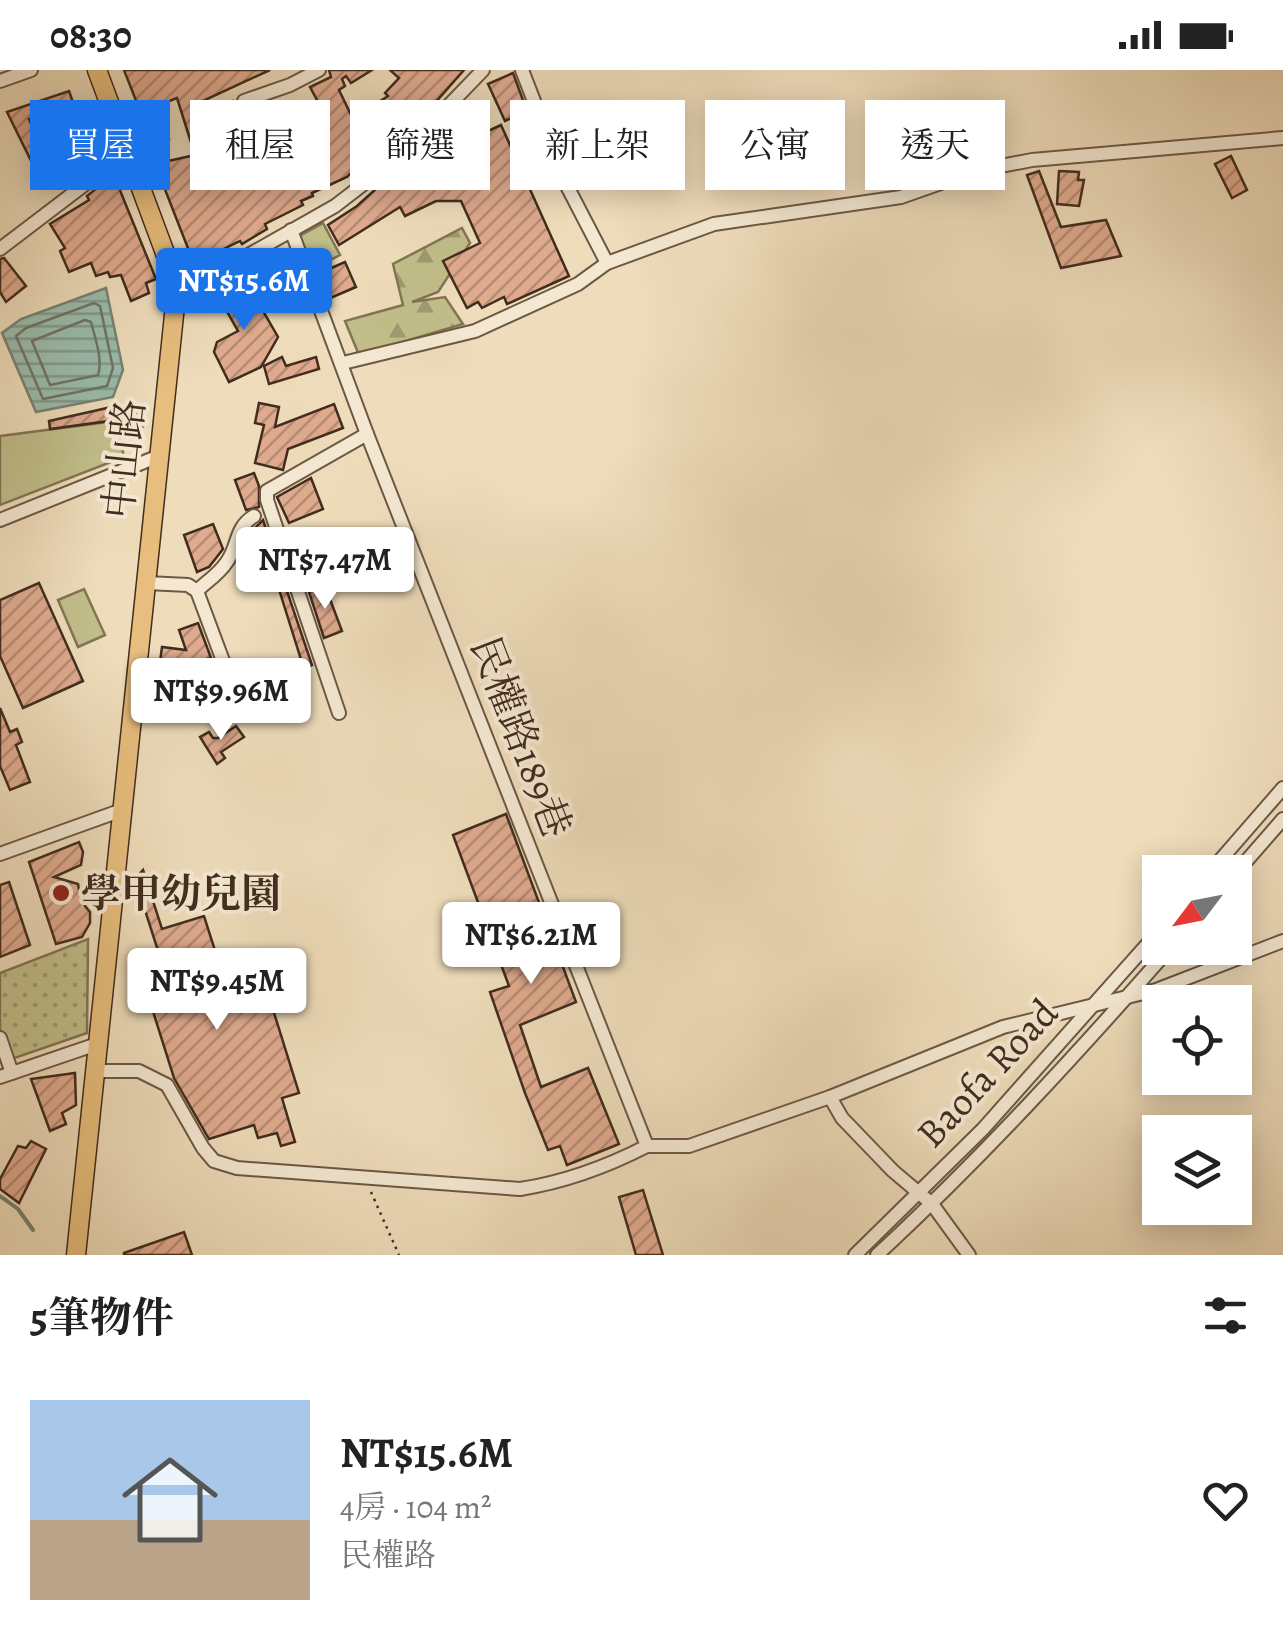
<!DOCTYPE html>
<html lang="zh-TW">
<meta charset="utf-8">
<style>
:root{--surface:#fff;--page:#f2f2f2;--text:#222;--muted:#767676;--accent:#1a73e8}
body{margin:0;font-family:Alegreya,"Noto Serif TC",serif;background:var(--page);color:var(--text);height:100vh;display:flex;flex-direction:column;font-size:38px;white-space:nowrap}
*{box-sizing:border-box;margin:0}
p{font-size:32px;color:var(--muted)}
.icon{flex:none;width:55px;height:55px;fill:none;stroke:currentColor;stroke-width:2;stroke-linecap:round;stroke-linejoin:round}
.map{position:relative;height:1185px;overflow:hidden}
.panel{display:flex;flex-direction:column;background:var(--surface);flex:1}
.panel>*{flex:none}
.guide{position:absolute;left:30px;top:30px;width:1225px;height:90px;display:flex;gap:20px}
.needle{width:65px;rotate:238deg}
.fabs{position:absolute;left:1142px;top:785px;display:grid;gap:20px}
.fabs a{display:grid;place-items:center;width:110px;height:110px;border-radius:0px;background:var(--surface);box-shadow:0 5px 25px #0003;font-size:50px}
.price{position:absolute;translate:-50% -85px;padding:0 22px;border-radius:10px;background:#fff;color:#222;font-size:32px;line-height:65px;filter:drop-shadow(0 2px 5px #0008)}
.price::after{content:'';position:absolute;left:50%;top:60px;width:30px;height:22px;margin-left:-15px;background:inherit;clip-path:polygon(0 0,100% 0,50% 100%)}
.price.current{background:var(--accent);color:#fff}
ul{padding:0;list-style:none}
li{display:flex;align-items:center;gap:30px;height:250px;padding:0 30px}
li span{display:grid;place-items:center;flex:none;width:280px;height:200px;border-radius:0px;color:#555}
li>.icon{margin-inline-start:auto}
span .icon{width:120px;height:120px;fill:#fffc;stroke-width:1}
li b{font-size:42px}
h2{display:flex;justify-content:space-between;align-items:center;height:120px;padding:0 30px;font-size:42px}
.tag{padding:0 35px;border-radius:0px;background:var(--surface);box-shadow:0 5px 25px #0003;font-size:35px;line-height:90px}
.tag.current{background:var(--accent);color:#fff}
.status{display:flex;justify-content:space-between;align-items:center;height:70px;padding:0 50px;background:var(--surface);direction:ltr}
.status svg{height:28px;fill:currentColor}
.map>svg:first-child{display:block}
</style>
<div class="status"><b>08:30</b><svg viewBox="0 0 49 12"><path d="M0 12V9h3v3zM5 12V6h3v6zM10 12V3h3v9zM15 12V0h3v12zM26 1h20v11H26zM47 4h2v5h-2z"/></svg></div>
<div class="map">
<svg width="1283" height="1185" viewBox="0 0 1283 1185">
<defs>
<pattern id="forest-firs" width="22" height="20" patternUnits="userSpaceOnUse" patternTransform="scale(2.5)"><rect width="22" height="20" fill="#c1be8a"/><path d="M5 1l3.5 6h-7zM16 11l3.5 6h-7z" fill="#9e9b70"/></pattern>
<pattern id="park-dots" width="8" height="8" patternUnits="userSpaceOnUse" patternTransform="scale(2.5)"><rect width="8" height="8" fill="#c1be8a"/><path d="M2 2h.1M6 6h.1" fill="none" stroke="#9e9b70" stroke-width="1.8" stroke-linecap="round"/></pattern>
<pattern id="water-rules" width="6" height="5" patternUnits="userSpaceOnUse" patternTransform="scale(2.5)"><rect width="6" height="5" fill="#9abcac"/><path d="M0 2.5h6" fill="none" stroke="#7f998b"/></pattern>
<pattern id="building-hatch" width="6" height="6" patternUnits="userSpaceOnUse" patternTransform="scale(2.5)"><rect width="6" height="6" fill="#dfaa8e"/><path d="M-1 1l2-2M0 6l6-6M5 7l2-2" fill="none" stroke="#b68b73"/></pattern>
</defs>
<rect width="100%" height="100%" fill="#eedcba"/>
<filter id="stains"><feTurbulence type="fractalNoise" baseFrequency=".002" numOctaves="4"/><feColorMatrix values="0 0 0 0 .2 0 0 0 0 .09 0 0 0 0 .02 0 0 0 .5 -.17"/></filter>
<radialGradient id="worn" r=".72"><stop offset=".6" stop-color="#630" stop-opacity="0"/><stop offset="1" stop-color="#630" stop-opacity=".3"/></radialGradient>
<g fill="#c1be8a" stroke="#827554" stroke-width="2.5">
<path d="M116,351L124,387L0,435V366Z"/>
<path d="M84,519L105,565L78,577L58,530Z"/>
</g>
<g fill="url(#forest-firs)" stroke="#827554" stroke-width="2.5">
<path d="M323,153L340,185L309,201L296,168Z"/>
<path d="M462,158L470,173L438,222L412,232L445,227L463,254L359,285L345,251L403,235L393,194Z"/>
</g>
<path fill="url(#park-dots)" stroke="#827554" stroke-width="2.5" d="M88,869L87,963L0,993V903Z"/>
<path fill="url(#water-rules)" stroke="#778273" stroke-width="2.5" d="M106,218L123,300L113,327L36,342L2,263L21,249Z"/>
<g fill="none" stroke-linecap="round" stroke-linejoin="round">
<g stroke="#6e7465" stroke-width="2.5">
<path d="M94,233L100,236L113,298L107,316L43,329L16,266L26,258Z"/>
<path d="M85,250L91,252C95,268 103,289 98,305L50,315L32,271Z"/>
</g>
<path stroke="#778273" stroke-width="4" d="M0,1126L18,1139L33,1160"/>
</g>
<g fill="url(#building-hatch)" stroke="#422c1e" stroke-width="2.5">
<path d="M124,0H270L194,35V38L233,31L238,48L224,53L232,73L271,54L277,60L276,52L317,30L310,17L331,7L329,0H372L351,13L346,6L342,9L345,16L339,20L353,49L357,46L372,83L347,107L312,123L313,126L301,131L303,135L265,154L267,159L242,174L240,171L201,190L191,186L155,94L195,85L177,28L159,35L169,69L153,74Z"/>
<path d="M390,0H464L411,60L392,73L368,39L388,26L385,23L399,8Z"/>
<path d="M513,3L527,41L505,51L488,14Z"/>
<path d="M69,21L86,71L84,72L104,65L107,74L88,91L77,60L65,55L59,38L29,49L39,74L58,63L64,82L48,89L51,104L39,107L7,42Z"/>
<path d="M570,33L577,56L612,45L619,69L565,85L548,40Z"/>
<path d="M501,55L569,206L507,234L504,227L482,238L478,232L467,238L443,191L480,173L461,131H436L405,146L400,137L339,175L328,155L357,136L429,71L465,56L471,69Z"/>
<path d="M1231,86L1247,120L1232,128L1215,94Z"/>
<path d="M1039,101L1061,157L1106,150L1121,186L1061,198L1027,105Z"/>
<path d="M1059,101L1079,102L1078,110H1084L1079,136L1057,134Z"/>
<path d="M115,108L156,209L146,213L149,223L131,231L121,205L110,207L108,202L96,206L91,193L69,202L60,181L65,178L50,154L89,130L87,126L103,113Z"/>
<path d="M4,188L26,216L6,232L0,222V189Z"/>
<path d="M345,192L356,217L328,229L318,204Z"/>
<path d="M244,208L278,267L261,297L229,312L214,282L217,272L238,261L217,224Z"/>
<path d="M282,287L286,296L316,287L319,299L269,314L264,296Z"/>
<path d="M259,333L279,337L275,357L334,334L343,358L288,379L283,400L255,393L264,355L255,353Z"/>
<path d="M116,336L117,340H144L142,358L126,361L124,349L50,359L49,351Z"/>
<path d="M254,403L259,416V437L246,440L235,410Z"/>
<path d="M311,408L323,439L289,453L277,427Z"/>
<path d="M263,450L312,595L304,599L266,478L264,487L253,460Z"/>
<path d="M213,454L223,479L209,497L197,502L184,465Z"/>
<path d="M39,513L83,611L23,638L0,586V530Z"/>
<path d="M325,516L342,561L324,568L309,522Z"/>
<path d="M198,553L211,588L185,595L160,592L162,577L186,580L179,560Z"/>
<path d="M0,638L10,662L17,659L22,672L16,675L30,712L10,720L0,696Z"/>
<path d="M236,656L244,667L221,682L225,688L217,694L200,667L209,662L213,668H218Z"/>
<path d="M506,744L576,932L520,955L541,1017L588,998L619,1074L567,1095L560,1076L548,1080L525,1023L490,922L509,916L453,765Z"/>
<path d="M79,772L83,782L81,795L54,807L78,814L79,820L87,821L85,836L90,842V853L82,867L56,874L29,792Z"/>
<path d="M143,800L162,859L204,846L225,912L261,901L299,1023L282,1028L295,1072L281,1076L277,1063L258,1068L254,1055L209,1069L174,1008L139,897L161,890L135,809Z"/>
<path d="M9,812L30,875L0,887V815Z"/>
<path d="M75,1003L76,1035L62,1043L66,1054L50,1061L31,1009Z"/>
<path d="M31,1071L46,1079L19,1133L0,1119V1109L18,1076L26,1078Z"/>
<path d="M643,1120L663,1185H636L619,1127Z"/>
<path d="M184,1162L192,1185H124V1183Z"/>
</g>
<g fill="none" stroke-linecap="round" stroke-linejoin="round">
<defs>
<g id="minor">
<path d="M522,0L566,114L607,193"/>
<path d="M0,11L31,0"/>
<path d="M244,31L290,15L319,0"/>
<path d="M68,64L85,113"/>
<path d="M0,179L126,83"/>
<path d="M176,226L335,136L400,86L483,0"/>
<path d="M343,293L475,261L578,214L607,193L714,154L901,127L975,101L1032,90L1283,68"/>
<path d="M0,450L159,386"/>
<path d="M147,513L188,515L197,521L229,607"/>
<path d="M197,521C206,512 219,504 226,493C239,477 234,458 254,446"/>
<path d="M339,643L267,430V421L367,364"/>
<path d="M0,784L125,739"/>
<path d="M1210,802L1283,718"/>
<path d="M1235,804L1283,749"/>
<path d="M0,968L12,1003"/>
<path d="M94,1001H139L167,1015L203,1078L214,1091L237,1098L520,1119C566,1112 606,1097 647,1076L367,364L291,160"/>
<path d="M0,1007L97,974"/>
<path d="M830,1027L842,1048L893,1101L932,1134L969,1185"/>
<path d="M647,1076H689L830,1027L1003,957L1156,920L1283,871"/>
<path d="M855,1185L983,1059L1160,860"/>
<path d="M877,1185C981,1089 1077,984 1170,878"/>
</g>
<path id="major" d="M76,1185L176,226L171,199L97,0"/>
</defs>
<use href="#minor" stroke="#6d5845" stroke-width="16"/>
<use href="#major" stroke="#422c1e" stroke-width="21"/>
<path stroke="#422c1e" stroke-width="2.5" stroke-dasharray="2.5 5" stroke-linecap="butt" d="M371,1122L399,1185"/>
<use href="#minor" stroke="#f4e8d2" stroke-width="12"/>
<use href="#major" stroke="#e7be7d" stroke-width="18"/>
</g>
<circle fill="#8f2418" stroke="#f4e8d2" stroke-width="4" cx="61" cy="823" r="10"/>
<g text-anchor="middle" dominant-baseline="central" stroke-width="8" stroke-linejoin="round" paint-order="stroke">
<g font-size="40" fill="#422c1e" stroke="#f4e8d2">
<text transform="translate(124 389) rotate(-84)">中山路</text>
<text transform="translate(521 667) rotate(69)">民權路189巷</text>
<text transform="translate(987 1003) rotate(-47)">Baofa Road</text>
</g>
<g font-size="40" font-weight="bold" fill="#422c1e" stroke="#f4e8d2" text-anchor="start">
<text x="81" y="823">學甲幼兒園</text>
</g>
</g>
<rect width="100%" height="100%" filter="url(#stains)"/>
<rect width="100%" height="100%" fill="url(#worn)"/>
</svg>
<div class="fabs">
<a><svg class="needle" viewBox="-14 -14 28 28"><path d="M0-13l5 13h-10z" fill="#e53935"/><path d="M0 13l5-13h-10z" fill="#767676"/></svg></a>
<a><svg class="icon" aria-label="locate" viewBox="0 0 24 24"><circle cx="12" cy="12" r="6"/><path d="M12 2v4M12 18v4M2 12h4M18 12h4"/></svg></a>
<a><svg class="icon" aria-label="layers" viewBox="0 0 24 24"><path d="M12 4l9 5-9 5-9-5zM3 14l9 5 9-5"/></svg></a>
</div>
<b class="price current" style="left:244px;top:263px">NT$15.6M</b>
<b class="price" style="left:325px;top:542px">NT$7.47M</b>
<b class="price" style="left:221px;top:673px">NT$9.96M</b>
<b class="price" style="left:531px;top:917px">NT$6.21M</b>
<b class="price" style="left:217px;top:963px">NT$9.45M</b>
<div class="guide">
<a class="tag current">買屋</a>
<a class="tag">租屋</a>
<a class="tag">篩選</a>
<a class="tag">新上架</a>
<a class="tag">公寓</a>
<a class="tag">透天</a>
</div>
</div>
<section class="panel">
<h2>5筆物件<svg class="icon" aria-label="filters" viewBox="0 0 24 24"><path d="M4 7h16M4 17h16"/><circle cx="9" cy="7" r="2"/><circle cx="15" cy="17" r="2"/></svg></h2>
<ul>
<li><span style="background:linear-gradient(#a9c7e8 60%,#b9a48a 0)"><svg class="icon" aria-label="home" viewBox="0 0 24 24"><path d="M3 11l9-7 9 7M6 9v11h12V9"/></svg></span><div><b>NT$15.6M</b><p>4房 · 104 m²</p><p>民權路</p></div><svg class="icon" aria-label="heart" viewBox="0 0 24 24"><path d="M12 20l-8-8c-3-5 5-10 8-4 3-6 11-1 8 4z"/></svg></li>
</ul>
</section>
